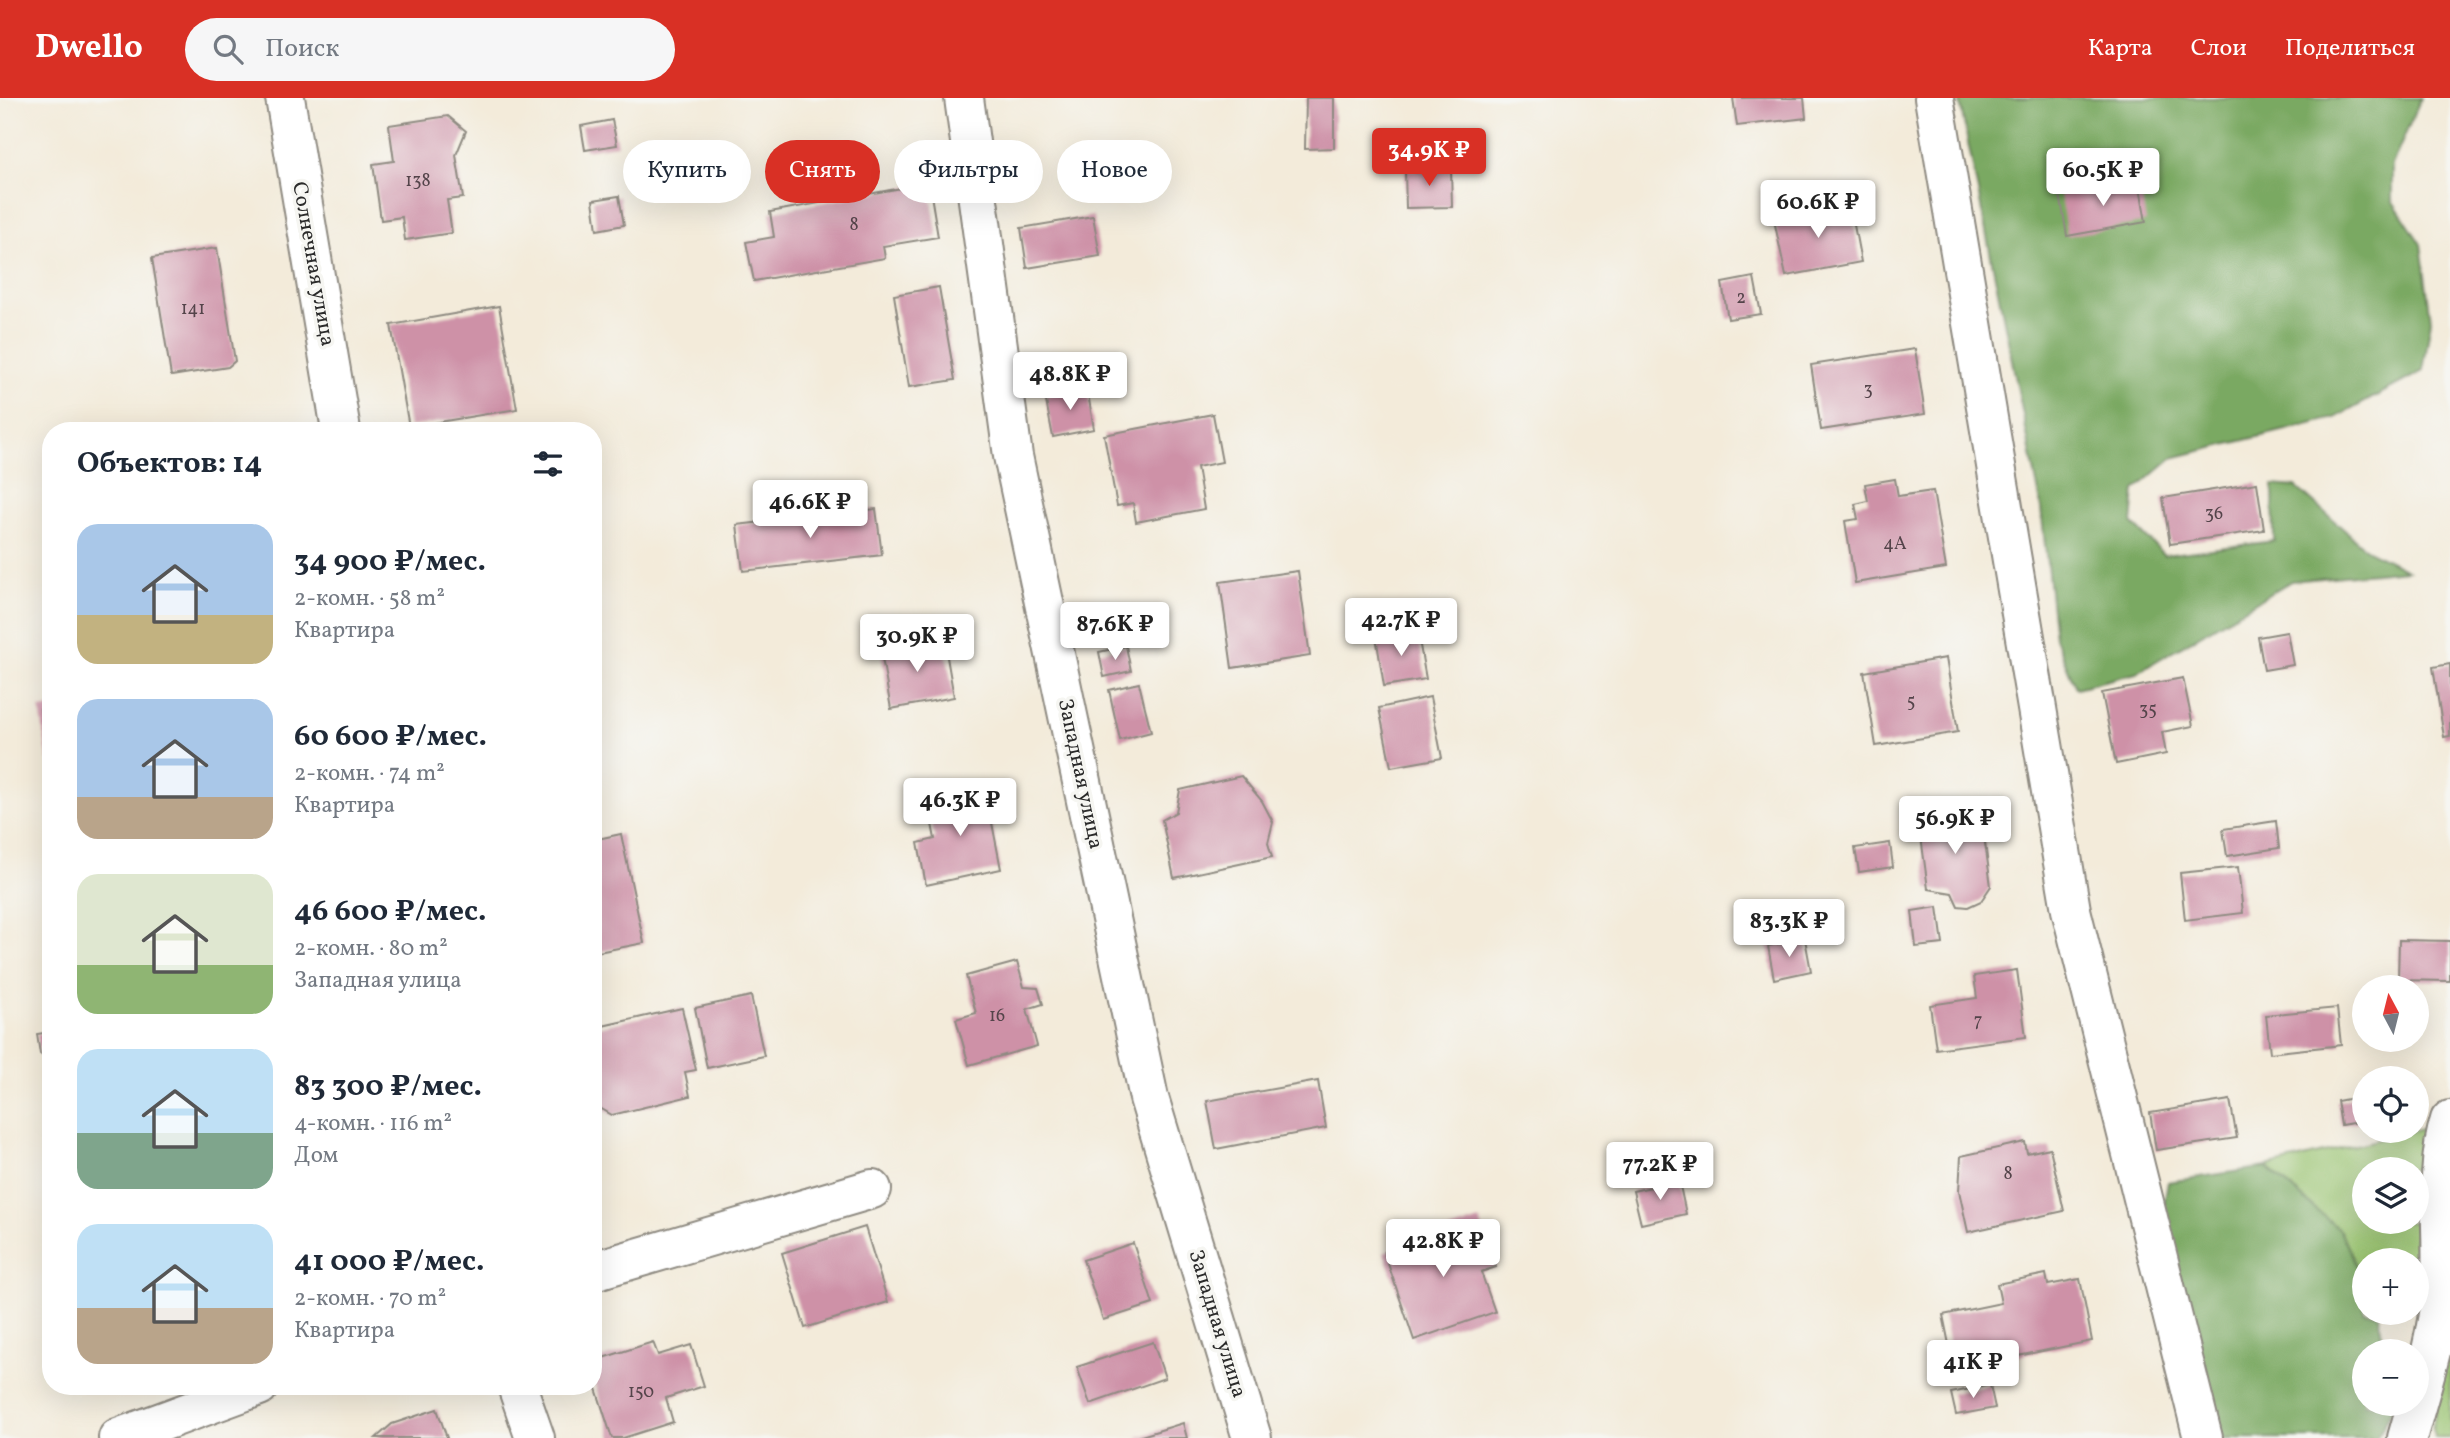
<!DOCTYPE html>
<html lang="ru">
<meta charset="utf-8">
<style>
:root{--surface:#fff;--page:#f6f6f7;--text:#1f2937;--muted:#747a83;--accent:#d93025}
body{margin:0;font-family:Vollkorn,serif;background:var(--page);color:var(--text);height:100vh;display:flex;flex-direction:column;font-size:26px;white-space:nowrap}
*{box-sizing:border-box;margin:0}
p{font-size:23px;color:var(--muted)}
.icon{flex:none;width:38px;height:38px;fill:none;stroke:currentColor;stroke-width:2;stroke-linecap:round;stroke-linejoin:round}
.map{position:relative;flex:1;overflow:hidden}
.drawer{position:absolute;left:42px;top:324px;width:560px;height:973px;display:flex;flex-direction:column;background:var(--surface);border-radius:28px;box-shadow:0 7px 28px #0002}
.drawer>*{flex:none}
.top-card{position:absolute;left:623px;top:42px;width:665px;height:63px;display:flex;gap:14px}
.needle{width:46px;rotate:353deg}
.tools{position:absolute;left:2352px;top:877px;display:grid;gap:14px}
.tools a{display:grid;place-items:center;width:77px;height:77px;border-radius:50%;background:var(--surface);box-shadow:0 7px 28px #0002;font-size:35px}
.price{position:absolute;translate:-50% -60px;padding:0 16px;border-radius:7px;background:#fff;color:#222;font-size:23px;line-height:46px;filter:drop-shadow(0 2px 4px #0008)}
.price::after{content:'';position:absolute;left:50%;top:42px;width:21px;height:16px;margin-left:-10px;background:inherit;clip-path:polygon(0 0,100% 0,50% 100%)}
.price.selected{background:var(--accent);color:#fff}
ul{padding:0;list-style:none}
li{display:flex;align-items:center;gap:21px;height:175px;padding:0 35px}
li span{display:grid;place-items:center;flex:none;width:196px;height:140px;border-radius:21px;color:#555}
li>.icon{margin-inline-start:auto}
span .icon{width:84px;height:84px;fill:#fffc;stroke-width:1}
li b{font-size:30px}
h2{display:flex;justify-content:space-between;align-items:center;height:84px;padding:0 35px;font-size:30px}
.tag{padding:0 24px;border-radius:32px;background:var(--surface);box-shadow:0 7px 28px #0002;font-size:24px;line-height:63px}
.tag.selected{background:var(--accent);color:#fff}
header{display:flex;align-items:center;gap:42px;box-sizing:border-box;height:98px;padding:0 35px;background:var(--accent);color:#fff}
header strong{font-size:33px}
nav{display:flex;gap:38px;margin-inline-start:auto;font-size:24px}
.search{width:490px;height:63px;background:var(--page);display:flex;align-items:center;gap:18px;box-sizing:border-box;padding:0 24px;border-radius:38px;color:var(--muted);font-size:26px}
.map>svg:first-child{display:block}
</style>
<header>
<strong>Dwello</strong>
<div class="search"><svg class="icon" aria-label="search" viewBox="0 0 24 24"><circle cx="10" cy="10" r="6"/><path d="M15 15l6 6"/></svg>Поиск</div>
<nav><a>Карта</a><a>Слои</a><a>Поделиться</a></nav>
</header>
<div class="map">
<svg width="2450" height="1340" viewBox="0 0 2450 1340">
<rect width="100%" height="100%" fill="#f6f6f2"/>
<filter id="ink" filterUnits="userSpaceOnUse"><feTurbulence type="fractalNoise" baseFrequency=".0143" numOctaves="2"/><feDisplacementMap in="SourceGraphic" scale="14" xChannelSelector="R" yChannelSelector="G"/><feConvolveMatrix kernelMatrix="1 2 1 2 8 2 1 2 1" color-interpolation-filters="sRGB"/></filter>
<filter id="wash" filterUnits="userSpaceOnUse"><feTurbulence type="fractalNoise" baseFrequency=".00686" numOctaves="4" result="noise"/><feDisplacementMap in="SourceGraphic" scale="28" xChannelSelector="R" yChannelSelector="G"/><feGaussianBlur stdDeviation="1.57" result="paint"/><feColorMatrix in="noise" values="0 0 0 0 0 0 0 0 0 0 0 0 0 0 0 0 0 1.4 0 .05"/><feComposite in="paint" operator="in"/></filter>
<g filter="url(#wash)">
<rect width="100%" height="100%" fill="#f3ebda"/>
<g fill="#99c370" stroke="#62774e" stroke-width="2" fill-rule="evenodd">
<path d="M2426,1030L2413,1162H2364V1183L2340,1132L2266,1069ZM2364,1071H2417V1124H2364Z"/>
<path d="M2450,1230V1340H2435L2432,1332Z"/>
</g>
<g fill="#7aa962" stroke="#526a46" stroke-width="2">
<path d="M1959,0H2421L2392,67V102L2421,146L2431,222L2423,273L2335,320L2172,360L2135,392L2132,425L2164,457L2274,443L2273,387L2296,389L2366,451L2407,472L2291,483L2136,575L2076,590L2055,540L2040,401Z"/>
<path d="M2266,1069L2340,1132L2364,1183V1214L2379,1216L2384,1253H2364V1306H2390L2391,1314L2376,1340H2222L2162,1114L2168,1084Z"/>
</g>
<g id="blocks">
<g fill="#ce91a7">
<path d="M1306,0H1334V50L1305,51Z"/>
<path d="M1733,0H1804L1806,20L1737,28Z"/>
<path d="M448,18L466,33L456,57L463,100L447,102L452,135L405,142L402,119L381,122L373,66L394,63L389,27Z"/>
<path d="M612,22L617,47L585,52L581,28Z"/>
<path d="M1451,70L1452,109L1406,110L1405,72Z"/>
<path d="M2139,83L2146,124L2067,138L2060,96Z"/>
<path d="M929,85L938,139L883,148L885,160L754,183L746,144L774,139L770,114Z"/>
<path d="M619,98L624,127L597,132L593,102Z"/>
<path d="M1850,106L1861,164L1786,178L1774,122Z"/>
<path d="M1093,118L1100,158L1027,170L1021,130Z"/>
<path d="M217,150L235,263L228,269L171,278L152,160Z"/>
<path d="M1754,179L1761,216L1728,221L1722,185Z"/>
<path d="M939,189L955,282L909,289L894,197Z"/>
<path d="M499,208L517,311L409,329L391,227Z"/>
<path d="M1915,251L1925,316L1821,332L1811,267Z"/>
<path d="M1087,290L1094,331L1053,339L1045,298Z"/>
<path d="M1213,316L1222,364L1197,369L1204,411L1136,424L1133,405L1117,408L1104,337Z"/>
<path d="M1895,381L1898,398L1933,393L1946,470L1855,485L1845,423L1858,421L1855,406L1868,403L1865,386Z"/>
<path d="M2257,385L2264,432L2170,446L2163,400Z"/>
<path d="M876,411L882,457L743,473L737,427Z"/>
<path d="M1298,473L1310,558L1232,570L1220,484Z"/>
<path d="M1417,531L1426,581L1384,588L1376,538Z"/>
<path d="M2287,534L2293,567L2264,572L2258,539Z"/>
<path d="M944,542L954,599L891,611L881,554Z"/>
<path d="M1126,548L1131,573L1104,579L1099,554Z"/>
<path d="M1946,560L1958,634L1876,648L1864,574Z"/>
<path d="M2450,566V638L2444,639L2433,569Z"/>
<path d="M2183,580L2193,628L2162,634L2166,656L2116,666L2102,595Z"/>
<path d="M1139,585L1151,634L1120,642L1109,592Z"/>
<path d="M1430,599L1442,660L1391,669L1379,610Z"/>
<path d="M51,609V662H48L40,611Z"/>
<path d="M1241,678L1262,703L1273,724L1268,745L1272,759L1174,780L1162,722L1176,714L1180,692Z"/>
<path d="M985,689L1001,771L926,787L918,745L935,741L927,701Z"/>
<path d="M1963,709L1967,734L1983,731L1991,788L1981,803L1968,809L1958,808L1952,795L1928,791L1918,716Z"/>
<path d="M2276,723L2279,750L2227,758L2223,731Z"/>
<path d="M621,736L644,845L593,855V742Z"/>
<path d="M1890,745L1893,769L1859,774L1855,750Z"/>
<path d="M2238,769L2243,815L2185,822L2180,775Z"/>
<path d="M1938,809L1943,846L1916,849L1912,813Z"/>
<path d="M1805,841L1811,873L1774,881L1768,848Z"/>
<path d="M2399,842L2450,843V883L2398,882Z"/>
<path d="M1017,864L1024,889L1038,890L1043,906L1027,911L1037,948L969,967L956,921L976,915L966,878Z"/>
<path d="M2017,872L2026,939L1936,951L1930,907L1977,900L1974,878Z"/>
<path d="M751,898L764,958L707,970L695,910Z"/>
<path d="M682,910L696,972L685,974L690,998L612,1017L593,1006V933L598,929Z"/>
<path d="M2337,910L2341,947L2270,955L2266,917Z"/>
<path d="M51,934V964L40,956L37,936Z"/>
<path d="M1318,983L1326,1030L1216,1051L1207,1003Z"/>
<path d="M2364,998V1023L2341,1027L2337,1003Z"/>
<path d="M2230,1002L2237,1040L2156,1052L2150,1015Z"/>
<path d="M2025,1044L2027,1055L2050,1050L2064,1113L1968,1134L1959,1093L1961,1058Z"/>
<path d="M1679,1083L1686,1116L1641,1126L1633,1093Z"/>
<path d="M1480,1122L1496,1169L1481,1174L1495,1214L1414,1242L1384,1154Z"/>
<path d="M865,1129L888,1204L805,1230L782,1155Z"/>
<path d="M1133,1145L1153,1206L1103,1222L1083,1162Z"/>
<path d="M2046,1176L2048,1187L2080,1181L2092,1243L1954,1271L1943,1217L2001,1205L1997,1186Z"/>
<path d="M653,1244L658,1257L691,1247L704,1288L666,1300L673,1324L623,1340H612L593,1281V1263Z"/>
<path d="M1153,1244L1165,1280L1090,1306L1077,1269Z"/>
<path d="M1990,1287L1995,1310L1956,1317L1951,1295Z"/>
<path d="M437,1311L447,1340H376L392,1326Z"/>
<path d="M1183,1325L1187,1340H1138V1339Z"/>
</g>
</g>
</g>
<g filter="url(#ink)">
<use href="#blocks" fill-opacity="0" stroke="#8f8b82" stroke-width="2"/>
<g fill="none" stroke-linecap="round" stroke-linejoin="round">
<defs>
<g id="street">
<path d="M285,0L341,332"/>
<path d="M964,0L1013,358L1149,1000L1252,1340"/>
<path d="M1934,0L2071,812L2203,1340"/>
<path d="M593,1173L872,1091"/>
<path d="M517,1288L535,1340"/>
<path d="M118,1340L259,1288"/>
<path d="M2407,1340C2421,1291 2438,1239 2441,1188C2444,1137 2434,1071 2450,1022"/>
</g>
</defs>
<use href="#street" stroke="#8f8b82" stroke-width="42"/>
<use href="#street" stroke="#fff" stroke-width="38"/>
</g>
</g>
<g text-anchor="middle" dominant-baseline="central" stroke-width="7" stroke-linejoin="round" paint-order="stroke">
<g font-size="18" fill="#54444a">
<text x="418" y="83">138</text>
<text x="854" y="127">8</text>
<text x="1741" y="200">2</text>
<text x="193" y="211">141</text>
<text x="1868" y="292">3</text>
<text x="2214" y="416">36</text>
<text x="1895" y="446">4А</text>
<text x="1911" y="604">5</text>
<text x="2148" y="612">35</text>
<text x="997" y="918">16</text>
<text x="1978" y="923">7</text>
<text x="2008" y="1076">8</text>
<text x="641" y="1294">150</text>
</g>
<g font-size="21" fill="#2b2b2b" stroke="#f6f6f2">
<text transform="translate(313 166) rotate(80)">Солнечная улица</text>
<text transform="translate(1080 676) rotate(78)">Западная улица</text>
<text transform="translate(1217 1226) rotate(73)">Западная улица</text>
</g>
</g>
</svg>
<div class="tools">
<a><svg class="needle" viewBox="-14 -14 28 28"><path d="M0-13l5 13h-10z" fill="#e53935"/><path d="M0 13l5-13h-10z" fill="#747a83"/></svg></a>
<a><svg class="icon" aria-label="locate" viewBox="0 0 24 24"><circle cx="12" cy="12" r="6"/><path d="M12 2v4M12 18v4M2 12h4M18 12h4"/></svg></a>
<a><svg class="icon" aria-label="layers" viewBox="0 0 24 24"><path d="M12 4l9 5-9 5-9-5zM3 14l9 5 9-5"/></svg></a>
<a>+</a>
<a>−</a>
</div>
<b class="price selected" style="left:1429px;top:90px">34.9K ₽</b>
<b class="price" style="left:2103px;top:110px">60.5K ₽</b>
<b class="price" style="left:1818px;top:142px">60.6K ₽</b>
<b class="price" style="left:1070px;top:314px">48.8K ₽</b>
<b class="price" style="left:810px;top:442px">46.6K ₽</b>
<b class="price" style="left:1401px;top:560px">42.7K ₽</b>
<b class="price" style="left:1115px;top:564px">87.6K ₽</b>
<b class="price" style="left:917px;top:576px">30.9K ₽</b>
<b class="price" style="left:960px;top:740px">46.3K ₽</b>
<b class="price" style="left:1955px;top:758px">56.9K ₽</b>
<b class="price" style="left:1789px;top:861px">83.3K ₽</b>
<b class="price" style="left:1660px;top:1104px">77.2K ₽</b>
<b class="price" style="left:1443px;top:1181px">42.8K ₽</b>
<b class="price" style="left:1973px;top:1302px">41K ₽</b>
<div class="top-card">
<a class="tag">Купить</a>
<a class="tag selected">Снять</a>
<a class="tag">Фильтры</a>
<a class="tag">Новое</a>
</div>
<section class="drawer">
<h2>Объектов: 14<svg class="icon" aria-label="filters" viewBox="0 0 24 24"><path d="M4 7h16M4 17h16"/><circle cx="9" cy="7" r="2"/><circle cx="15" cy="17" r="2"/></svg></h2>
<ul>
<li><span style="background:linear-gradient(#a9c7e8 65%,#c2b280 0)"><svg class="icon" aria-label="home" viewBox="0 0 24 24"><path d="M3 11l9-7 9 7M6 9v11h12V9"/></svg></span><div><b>34 900 ₽/мес.</b><p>2-комн. · 58 m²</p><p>Квартира</p></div></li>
<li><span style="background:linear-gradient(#a9c7e8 70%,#b9a48a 0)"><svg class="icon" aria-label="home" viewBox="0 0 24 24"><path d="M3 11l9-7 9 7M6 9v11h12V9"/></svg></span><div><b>60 600 ₽/мес.</b><p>2-комн. · 74 m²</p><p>Квартира</p></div></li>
<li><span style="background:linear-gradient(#dfe7d0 65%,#8fb573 0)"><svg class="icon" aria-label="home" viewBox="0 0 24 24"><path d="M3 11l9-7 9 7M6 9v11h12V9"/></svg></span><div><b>46 600 ₽/мес.</b><p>2-комн. · 80 m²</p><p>Западная улица</p></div></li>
<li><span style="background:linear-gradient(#bfe0f5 60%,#7fa58c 0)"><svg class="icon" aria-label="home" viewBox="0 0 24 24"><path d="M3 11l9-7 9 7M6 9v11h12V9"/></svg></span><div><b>83 300 ₽/мес.</b><p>4-комн. · 116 m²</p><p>Дом</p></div></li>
<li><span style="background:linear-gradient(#bfe0f5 60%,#b9a48a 0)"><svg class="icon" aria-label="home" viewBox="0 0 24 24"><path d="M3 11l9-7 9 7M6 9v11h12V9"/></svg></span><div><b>41 000 ₽/мес.</b><p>2-комн. · 70 m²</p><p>Квартира</p></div></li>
</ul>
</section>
</div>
